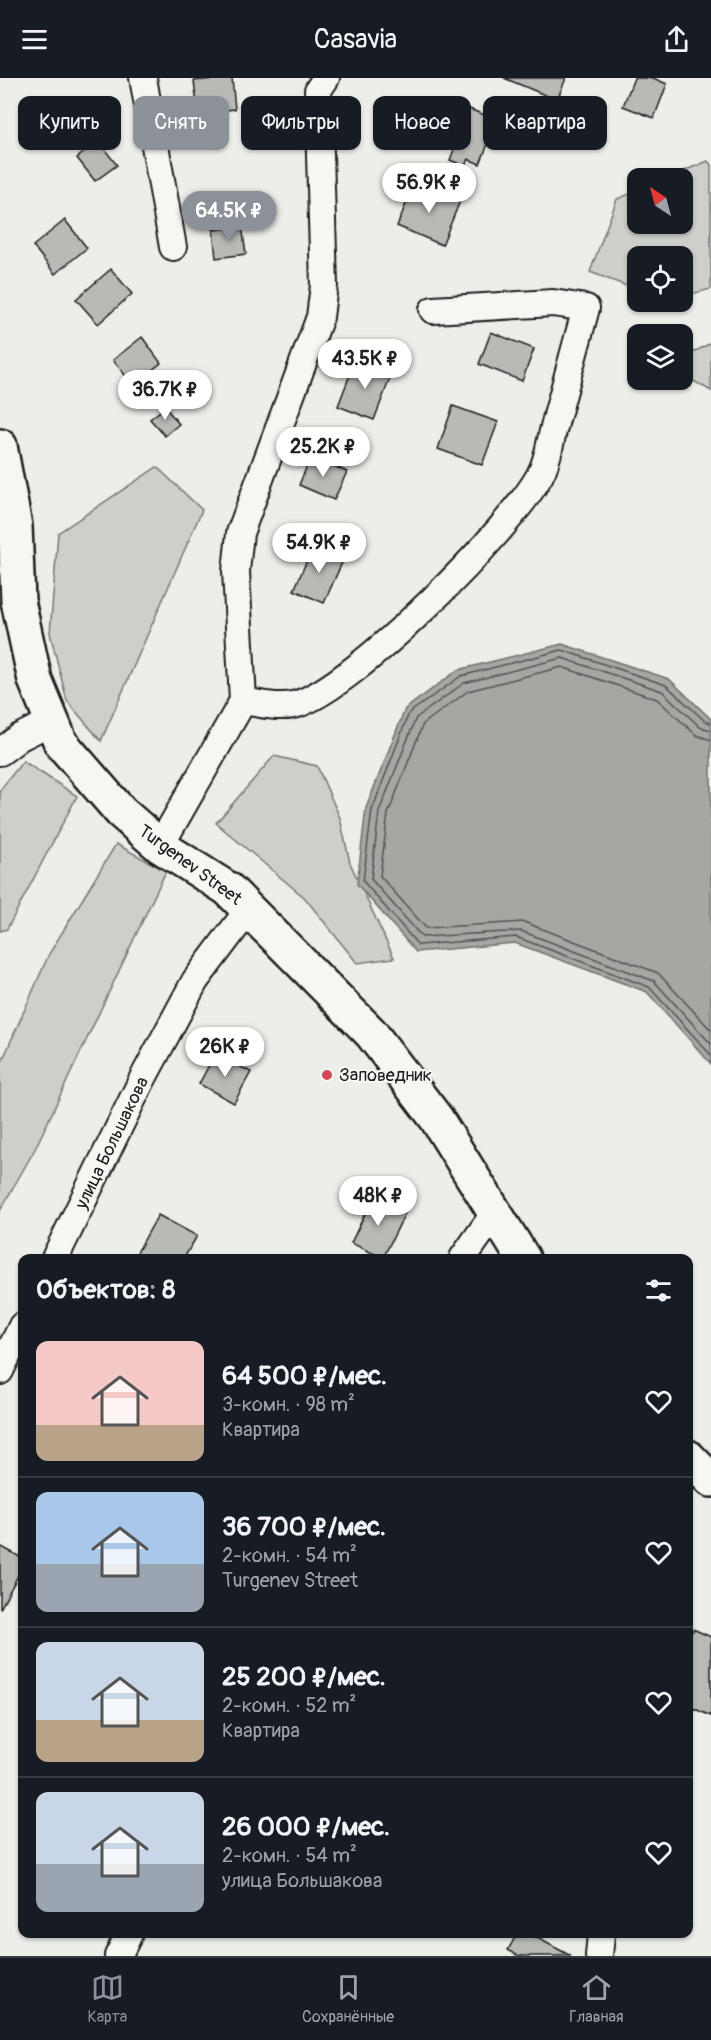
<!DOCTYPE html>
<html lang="ru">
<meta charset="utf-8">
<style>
:root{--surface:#171b24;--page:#242831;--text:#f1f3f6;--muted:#9ea1a6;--line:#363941;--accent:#8c9099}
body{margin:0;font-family:Pangolin,sans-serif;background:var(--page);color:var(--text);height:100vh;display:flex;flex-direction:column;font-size:22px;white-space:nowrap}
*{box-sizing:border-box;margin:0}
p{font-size:20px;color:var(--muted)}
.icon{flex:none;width:33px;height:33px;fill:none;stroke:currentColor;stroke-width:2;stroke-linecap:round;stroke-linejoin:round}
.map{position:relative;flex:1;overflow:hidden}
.panel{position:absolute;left:18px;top:1176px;width:675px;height:684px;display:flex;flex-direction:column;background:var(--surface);border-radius:12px;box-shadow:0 2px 4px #0004}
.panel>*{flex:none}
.guide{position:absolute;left:18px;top:18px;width:675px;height:54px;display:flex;gap:12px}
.needle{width:39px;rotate:324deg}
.fabs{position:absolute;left:627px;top:90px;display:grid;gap:12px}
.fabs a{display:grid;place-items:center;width:66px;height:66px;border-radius:12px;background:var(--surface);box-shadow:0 2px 4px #0004;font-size:30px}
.price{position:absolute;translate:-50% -51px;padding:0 14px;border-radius:21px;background:#fff;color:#222;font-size:20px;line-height:39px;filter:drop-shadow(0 2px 3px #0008)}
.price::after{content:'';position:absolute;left:50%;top:36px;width:18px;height:14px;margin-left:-9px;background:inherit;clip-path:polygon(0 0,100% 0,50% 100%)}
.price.selected{background:var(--accent);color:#fff}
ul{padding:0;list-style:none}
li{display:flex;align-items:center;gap:18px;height:150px;padding:0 18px}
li+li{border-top:2px solid var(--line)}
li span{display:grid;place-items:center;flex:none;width:168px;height:120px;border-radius:12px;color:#555}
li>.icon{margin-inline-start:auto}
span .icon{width:72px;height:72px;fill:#fffc;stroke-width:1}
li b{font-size:26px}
h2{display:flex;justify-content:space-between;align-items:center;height:72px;padding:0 18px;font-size:26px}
.pill{padding:0 21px;border-radius:12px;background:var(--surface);box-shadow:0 2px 4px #0004;font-size:21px;line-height:54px}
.pill.selected{background:var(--accent);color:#fff}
header{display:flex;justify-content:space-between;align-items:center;height:78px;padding:0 18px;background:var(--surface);font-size:27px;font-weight:600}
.menu{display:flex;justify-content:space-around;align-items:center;height:84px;border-top:2px solid var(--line);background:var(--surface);font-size:16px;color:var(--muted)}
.menu a{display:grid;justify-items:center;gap:3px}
.menu .selected{color:var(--accent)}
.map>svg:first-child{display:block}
</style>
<header><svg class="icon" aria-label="menu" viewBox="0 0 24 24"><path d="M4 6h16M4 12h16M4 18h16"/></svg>Casavia<svg class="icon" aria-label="share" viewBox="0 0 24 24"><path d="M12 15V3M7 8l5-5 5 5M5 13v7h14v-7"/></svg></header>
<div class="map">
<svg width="711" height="1878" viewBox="0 0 711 1878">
<rect width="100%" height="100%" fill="#edede9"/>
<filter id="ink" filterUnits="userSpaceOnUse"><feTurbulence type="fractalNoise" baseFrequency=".0167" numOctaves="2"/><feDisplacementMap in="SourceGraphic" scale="12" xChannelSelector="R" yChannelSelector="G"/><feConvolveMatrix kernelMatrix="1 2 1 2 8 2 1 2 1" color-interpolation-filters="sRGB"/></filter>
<g filter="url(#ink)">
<g fill="#cececb" stroke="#757574" stroke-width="1.5">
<path d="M708,83L711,87V211L683,218L682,178H638L637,212L590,194L617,121L637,113L638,146H682V100H667Z"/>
<path d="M711,265V313L683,297L682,280Z"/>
<path d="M157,389L202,432L101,663L67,623L50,555L58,455Z"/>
<path d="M274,678L317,688L340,740L350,785L394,880L357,885L305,820L216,745Z"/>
<path d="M23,683L77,718L7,851L0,853V712Z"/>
<path d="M116,766L166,793L35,1071L0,1133V988L49,876Z"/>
</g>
<path fill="#a6a6a3" stroke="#6f6f6d" stroke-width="1.5" d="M562,566L669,601L711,641V986L647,914L515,865L416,874L357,806L366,730L405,631L458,592Z"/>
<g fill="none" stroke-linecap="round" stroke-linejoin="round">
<g stroke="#535352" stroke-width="1.5">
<path d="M711,645L705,643L666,607L562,572L461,598L409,635L372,732L363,803L418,867L516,859L649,909L711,977"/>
<path d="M711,652L700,649L662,613L562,580L464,605L416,640L379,734L371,801L422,859L521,853L654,903L711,966"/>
<path d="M711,662L696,657L657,621L562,589L468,613L423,646L388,736L380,798L426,850L524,844L658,895L711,952"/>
</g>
</g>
<g fill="#b9b9b6" stroke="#1c1c1c" stroke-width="1.5">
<path d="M224,0H232L235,31L198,35L194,3Z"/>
<path d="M504,0H566L557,22Z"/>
<path d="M634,0H653L667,6L654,40L623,28Z"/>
<path d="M459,27L487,38L483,47L494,51L480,86L468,81L465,88L450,82L455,69L443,64Z"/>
<path d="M98,63L117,87L95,103L77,80Z"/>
<path d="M415,104L460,123L442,167L397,148Z"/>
<path d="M65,142L87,170L55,196L33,168Z"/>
<path d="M242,148L246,176L216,180L213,152Z"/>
<path d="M111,191L132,216L98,246L76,221Z"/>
<path d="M491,254L534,271L522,303L479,286Z"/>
<path d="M142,259L161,285L133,307L113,282Z"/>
<path d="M356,281L392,295L374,342L338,328Z"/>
<path d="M453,328L498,344L482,387L438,371Z"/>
<path d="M165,329L179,346L165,358L150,341Z"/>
<path d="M311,378L347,394L334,422L299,407Z"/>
<path d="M314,466L344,480L324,525L294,512Z"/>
<path d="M215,976L251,994L234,1025L199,1006Z"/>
<path d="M374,1117L406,1133L383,1180L351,1165Z"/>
<path d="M158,1137L197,1158L184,1180H134Z"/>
<path d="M0,1468L22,1480V1490L0,1531Z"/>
<path d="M693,1551L711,1559V1638L688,1628V1561Z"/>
<path d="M517,1856H530L571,1878H519L508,1872Z"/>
</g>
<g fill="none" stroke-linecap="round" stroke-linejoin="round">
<defs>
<g id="street">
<path d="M143,0L173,169"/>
<path d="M243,623C261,626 280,631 297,626C354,609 511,451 540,397C548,383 550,364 554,349C565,309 575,270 586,230L553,225L433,232"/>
<path d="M0,674L20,659L52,643"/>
<path d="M160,768L243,623L236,493L240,455L320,239L324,207L318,12L326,0"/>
<path d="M55,1180L142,1002L195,903L249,831"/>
<path d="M463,1180L494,1136"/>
<path d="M0,1293L22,1248"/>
<path d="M118,1878L129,1856"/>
<path d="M599,1878L601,1856"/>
</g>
<g id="secondary">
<path d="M0,368L15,448L18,523L35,602L61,665L121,734L160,768L228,811L371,955L436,1040L523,1180"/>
<path d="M688,1379L711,1402"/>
</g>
</defs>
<use href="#street" stroke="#1c1c1c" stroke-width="30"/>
<use href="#secondary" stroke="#1c1c1c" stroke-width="38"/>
<use href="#street" stroke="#f6f6f2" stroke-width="26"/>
<use href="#secondary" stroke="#f6f6f2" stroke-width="33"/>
</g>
</g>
<circle fill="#d1495b" stroke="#f6f6f2" stroke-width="2" cx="327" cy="997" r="6"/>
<g text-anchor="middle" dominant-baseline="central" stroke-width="4.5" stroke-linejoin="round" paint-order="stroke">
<g font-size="18" fill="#1c1c1c" stroke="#f6f6f2">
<text transform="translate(190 787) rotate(36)">Turgenev Street</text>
<text transform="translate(112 1065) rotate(-64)">улица Большакова</text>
</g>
<g font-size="18" fill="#1c1c1c" stroke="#f6f6f2" text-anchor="start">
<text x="339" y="997">Заповедник</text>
</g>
</g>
</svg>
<div class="fabs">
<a><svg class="needle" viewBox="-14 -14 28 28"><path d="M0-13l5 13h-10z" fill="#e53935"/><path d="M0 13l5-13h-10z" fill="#9ea1a6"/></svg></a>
<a><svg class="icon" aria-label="locate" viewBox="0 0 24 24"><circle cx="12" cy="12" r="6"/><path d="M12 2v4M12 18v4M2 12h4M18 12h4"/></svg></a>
<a><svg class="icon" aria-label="layers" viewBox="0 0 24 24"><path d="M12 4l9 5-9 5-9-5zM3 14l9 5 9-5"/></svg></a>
</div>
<b class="price" style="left:429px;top:136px">56.9K ₽</b>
<b class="price selected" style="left:229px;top:164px">64.5K ₽</b>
<b class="price" style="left:365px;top:312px">43.5K ₽</b>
<b class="price" style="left:165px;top:343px">36.7K ₽</b>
<b class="price" style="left:323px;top:400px">25.2K ₽</b>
<b class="price" style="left:319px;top:496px">54.9K ₽</b>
<b class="price" style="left:225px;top:1000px">26K ₽</b>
<b class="price" style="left:378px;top:1149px">48K ₽</b>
<div class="guide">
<a class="pill">Купить</a>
<a class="pill selected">Снять</a>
<a class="pill">Фильтры</a>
<a class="pill">Новое</a>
<a class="pill">Квартира</a>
</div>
<section class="panel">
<h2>Объектов: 8<svg class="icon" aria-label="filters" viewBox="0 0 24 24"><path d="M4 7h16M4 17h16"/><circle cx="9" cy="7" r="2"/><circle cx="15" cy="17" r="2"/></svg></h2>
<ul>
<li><span style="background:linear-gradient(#f6c9c9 70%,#b9a48a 0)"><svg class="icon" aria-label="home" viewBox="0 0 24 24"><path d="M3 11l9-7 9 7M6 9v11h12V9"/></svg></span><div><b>64 500 ₽/мес.</b><p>3-комн. · 98 m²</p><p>Квартира</p></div><svg class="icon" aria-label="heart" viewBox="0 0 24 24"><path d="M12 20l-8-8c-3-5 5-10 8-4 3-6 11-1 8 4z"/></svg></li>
<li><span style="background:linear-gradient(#a9c7e8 60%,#9aa5b1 0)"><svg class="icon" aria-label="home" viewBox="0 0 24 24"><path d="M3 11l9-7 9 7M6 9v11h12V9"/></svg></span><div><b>36 700 ₽/мес.</b><p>2-комн. · 54 m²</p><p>Turgenev Street</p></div><svg class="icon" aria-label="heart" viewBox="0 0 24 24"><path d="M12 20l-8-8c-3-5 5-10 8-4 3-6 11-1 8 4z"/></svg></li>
<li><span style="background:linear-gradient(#c9d6e8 65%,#b9a48a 0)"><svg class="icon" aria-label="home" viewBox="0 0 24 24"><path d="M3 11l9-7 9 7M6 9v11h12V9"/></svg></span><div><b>25 200 ₽/мес.</b><p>2-комн. · 52 m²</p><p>Квартира</p></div><svg class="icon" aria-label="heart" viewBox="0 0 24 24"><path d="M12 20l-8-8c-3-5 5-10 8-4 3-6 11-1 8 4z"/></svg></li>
<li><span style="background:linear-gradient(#c9d6e8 60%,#9aa5b1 0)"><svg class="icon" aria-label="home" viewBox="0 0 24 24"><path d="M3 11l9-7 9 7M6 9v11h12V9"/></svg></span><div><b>26 000 ₽/мес.</b><p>2-комн. · 54 m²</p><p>улица Большакова</p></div><svg class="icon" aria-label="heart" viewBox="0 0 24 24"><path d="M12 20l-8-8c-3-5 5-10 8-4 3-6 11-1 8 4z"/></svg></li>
</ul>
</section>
</div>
<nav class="menu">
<a class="selected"><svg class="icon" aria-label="map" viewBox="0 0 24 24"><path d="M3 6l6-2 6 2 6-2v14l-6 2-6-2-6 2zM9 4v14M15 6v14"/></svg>Карта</a>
<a><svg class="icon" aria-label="saved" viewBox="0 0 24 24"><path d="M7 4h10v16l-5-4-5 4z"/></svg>Сохранённые</a>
<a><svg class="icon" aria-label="home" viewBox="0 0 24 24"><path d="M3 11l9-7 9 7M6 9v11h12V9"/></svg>Главная</a>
</nav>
